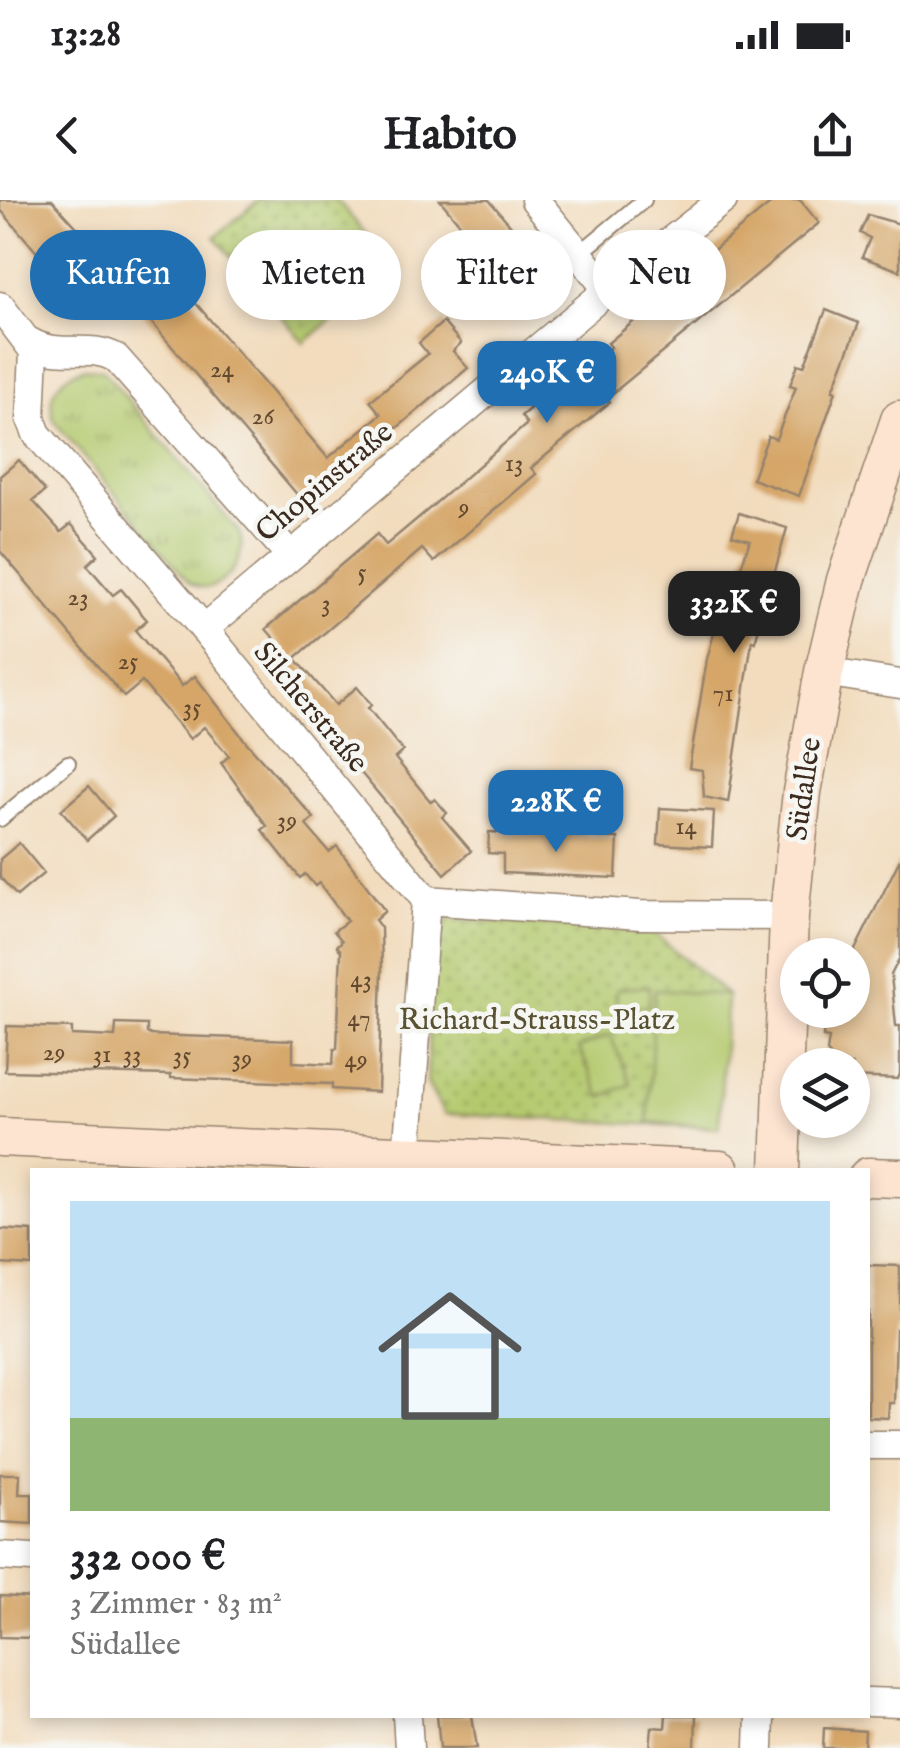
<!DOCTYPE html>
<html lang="de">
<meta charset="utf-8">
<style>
:root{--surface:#fff;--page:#f6f6f6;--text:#202124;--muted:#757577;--line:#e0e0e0;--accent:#1f6fb2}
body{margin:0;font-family:"IM FELL English",serif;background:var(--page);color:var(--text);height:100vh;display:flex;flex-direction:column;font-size:38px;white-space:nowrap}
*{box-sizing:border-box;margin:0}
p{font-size:32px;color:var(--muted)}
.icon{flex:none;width:55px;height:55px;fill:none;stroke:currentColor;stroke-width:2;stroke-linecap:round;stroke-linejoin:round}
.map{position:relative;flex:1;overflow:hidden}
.side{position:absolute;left:30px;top:968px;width:840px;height:550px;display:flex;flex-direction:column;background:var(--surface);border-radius:0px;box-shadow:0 5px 15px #0003}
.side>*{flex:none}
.hud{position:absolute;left:30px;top:30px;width:840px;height:90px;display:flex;gap:20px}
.controls{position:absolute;left:780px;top:738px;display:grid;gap:20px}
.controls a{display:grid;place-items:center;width:90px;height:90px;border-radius:50%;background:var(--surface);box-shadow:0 5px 15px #0003;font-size:50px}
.price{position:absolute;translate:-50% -85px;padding:0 22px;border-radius:20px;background:var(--accent);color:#fff;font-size:32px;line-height:65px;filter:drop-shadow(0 2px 5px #0008)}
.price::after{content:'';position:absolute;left:50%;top:60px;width:30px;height:22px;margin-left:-15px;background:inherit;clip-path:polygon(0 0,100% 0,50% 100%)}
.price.selected{background:#222;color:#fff}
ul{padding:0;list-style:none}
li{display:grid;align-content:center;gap:20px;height:530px;padding:0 40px}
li+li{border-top:2px solid var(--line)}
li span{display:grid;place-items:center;height:310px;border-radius:0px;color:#555}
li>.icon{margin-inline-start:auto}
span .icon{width:180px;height:180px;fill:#fffc;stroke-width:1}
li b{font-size:42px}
.pill{padding:0 35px;border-radius:45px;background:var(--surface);box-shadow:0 5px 15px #0003;font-size:35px;line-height:90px}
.pill.selected{background:var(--accent);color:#fff}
.status{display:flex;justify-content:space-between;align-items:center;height:70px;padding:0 50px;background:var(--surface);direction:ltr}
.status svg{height:28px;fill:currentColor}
header{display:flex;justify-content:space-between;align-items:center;height:130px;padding:0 40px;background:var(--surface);font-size:45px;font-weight:700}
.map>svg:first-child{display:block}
</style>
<div class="status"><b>13:28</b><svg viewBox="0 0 49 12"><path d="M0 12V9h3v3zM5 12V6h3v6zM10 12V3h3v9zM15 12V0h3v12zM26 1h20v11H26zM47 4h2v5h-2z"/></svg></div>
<header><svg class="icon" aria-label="back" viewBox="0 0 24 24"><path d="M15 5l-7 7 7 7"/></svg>Habito<svg class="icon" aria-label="share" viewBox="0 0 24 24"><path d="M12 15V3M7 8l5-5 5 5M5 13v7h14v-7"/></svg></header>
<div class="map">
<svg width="900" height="1548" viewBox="0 0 900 1548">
<defs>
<pattern id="grass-tufts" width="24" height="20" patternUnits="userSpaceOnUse" patternTransform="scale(2.5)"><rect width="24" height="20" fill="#b4c96d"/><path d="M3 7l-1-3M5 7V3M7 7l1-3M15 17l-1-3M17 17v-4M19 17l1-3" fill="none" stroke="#94a359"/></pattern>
<pattern id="park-dots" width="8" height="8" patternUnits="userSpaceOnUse" patternTransform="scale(2.5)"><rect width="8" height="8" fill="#b4c96d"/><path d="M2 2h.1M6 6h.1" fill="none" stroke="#94a359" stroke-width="1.8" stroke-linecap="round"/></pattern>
</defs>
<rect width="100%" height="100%" fill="#f6f6f2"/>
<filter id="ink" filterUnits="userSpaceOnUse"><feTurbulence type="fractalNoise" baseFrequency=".01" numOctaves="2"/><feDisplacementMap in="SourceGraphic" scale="20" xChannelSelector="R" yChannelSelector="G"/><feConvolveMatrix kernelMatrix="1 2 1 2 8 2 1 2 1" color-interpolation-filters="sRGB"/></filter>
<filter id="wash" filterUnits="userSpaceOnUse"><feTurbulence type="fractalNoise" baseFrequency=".0048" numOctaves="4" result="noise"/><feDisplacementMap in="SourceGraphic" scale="40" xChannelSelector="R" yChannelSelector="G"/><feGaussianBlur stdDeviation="2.25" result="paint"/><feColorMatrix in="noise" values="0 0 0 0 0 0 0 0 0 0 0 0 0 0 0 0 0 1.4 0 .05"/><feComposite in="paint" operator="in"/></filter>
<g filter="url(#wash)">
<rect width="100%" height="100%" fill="#f2dcbd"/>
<path fill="url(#grass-tufts)" stroke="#787a46" stroke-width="2.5" d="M85,168L103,170L239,332C252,360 214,405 187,380L55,222C44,195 58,176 85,168Z"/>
<g fill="url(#park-dots)" stroke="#787a46" stroke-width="2.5">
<path d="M259,0H337L394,67L304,143L215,37Z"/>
<path d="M449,719L652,731L727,795L719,928L444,914L427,883L432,745Z"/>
</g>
<g fill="#b4c96d" stroke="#787a46" stroke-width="2.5">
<path d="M649,786V806L616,807L617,789Z"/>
<path d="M655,790L727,795L719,928L648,922Z"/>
<path d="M610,835L631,884L601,897L579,848Z"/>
</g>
<g id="blocks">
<g fill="#d5a668">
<path d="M0,0H52L124,79L86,110L0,9Z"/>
<path d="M440,0H489L564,88L534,113Z"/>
<path d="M775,0H800L819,23L607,198L610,202L531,268L536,274L434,362L422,349L293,460L266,429L377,334L386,345L423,314L527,224L521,216L554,188L580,166L584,170L611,147L608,143L682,81L687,88L719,62L711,52Z"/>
<path d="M868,15L900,24V71L862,57L870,38L860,33Z"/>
<path d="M176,80L328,258L381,214L370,201L428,154L419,143L443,122L461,143L453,151L468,168L306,305L141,110Z"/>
<path d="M826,110L859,123L833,190L836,191L799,296L752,279L768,236L776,239L796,187L790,185L798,164L804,166Z"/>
<path d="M19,260L45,291L33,301L61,332L71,324L98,355L87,365L113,395L121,389L147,420L135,430L182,486L195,476L246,542L314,618L306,625L329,652L337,646L385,711L375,720L381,728L382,771L378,892L332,889V884L171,878V875L5,871L7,826L72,828V835L115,837L116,824L147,825V833L151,835L293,840V862L333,864L334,849H337L341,751L337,746L342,741L334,731L347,721L319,683L315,686L305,674L300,678L262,630L267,626L221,563L229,556L204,527L190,539L142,482L124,497L0,351V276Z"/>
<path d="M739,313L787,328L755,442L752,441L728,602L704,597L702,570L689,568L707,459L731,371L739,373L750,340L732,335Z"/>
<path d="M296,459L336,505L357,487L372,505L368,508L403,551L395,558L431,602L435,599L447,613L442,617L471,651L445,674L279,474Z"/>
<path d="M89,586L114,616L87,640L61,610Z"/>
<path d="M660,608L714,611L712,647L658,644Z"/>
<path d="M489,632L618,638L616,678L503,673V654L488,653Z"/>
<path d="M19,643L44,673L17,696L0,677V659Z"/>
<path d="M900,659V757L891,775L896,826H900V874L898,879L852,877V865H838L827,852L829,838L823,837L825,810H852V756Z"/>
<path d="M0,1029L32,1031V1066L0,1064Z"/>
<path d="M868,1065L900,1066V1129H896L894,1203H889L888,1218L868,1217Z"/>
<path d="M0,1274H20L19,1294H32V1324L0,1322Z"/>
<path d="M0,1396L32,1398V1438L0,1437Z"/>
<path d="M437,1515H472L477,1548H440Z"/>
<path d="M666,1515H696L695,1548H650L652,1527L665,1528Z"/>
<path d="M824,1528L865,1531L864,1548H823Z"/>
</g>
</g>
</g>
<g filter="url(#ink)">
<use href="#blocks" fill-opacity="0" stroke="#96836e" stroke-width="2.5"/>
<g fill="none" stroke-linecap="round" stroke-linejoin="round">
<defs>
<g id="lane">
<path d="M579,54L644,0"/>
<path d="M0,619L68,563"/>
</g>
<g id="street">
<path d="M535,0L608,90"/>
<path d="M0,106L34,151L31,219L37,234L204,429L426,700L406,970"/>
<path d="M30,142C61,160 88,142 116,158L290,355"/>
<path d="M204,429L608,90L723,0"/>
<path d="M824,472L900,484"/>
<path d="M426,700L640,715L789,716"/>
<path d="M868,1245H900"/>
<path d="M0,1356L32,1358"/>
<path d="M868,1502L900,1503"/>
<path d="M407,1515L409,1548"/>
<path d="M759,1548L760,1515"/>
</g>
<g id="secondary">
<path d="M0,937L720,970"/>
<path d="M780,970L789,716L802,592L824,472L846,380L900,220"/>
<path d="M868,977L900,978"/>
</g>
</defs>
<use href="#lane" stroke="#96836e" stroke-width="18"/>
<use href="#street" stroke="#96836e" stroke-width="31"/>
<use href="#secondary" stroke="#96836e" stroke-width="41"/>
<use href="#lane" stroke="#fff" stroke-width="14"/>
<use href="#street" stroke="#fff" stroke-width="28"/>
<use href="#secondary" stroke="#fde4d1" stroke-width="38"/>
</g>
</g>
<g text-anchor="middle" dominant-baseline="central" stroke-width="9" stroke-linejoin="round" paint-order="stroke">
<g font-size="25" fill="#624930">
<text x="222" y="170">24</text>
<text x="263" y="217">26</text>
<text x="514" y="264">13</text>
<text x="464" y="308">9</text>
<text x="362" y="373">5</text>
<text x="78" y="398">23</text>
<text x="326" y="404">3</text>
<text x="128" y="462">25</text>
<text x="723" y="494">71</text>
<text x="192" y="508">35</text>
<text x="287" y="621">39</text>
<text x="686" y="627">14</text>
<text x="361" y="780">43</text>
<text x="359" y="819">47</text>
<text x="54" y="853">29</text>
<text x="102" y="855">31</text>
<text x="132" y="855">33</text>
<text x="182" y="856">35</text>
<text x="242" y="859">39</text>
<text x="356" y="860">49</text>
</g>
<g font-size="30" fill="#3b2a1e" stroke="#f6f6f2">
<text transform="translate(325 283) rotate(-40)">Chopinstraße</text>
<text transform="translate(310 508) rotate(50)">Silcherstraße</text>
<text transform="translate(805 589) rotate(-82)">Südallee</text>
</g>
<g font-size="30" fill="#595232" stroke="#f6f6f2">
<text x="537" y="821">Richard-Strauss-Platz</text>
</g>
</g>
</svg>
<div class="controls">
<a><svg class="icon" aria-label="locate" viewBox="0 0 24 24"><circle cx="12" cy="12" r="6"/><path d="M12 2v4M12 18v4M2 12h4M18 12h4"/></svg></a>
<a><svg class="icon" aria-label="layers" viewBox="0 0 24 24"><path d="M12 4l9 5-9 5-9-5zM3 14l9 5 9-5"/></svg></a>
</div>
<b class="price" style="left:547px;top:226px">240K €</b>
<b class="price selected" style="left:734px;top:456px">332K €</b>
<b class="price" style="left:556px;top:655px">228K €</b>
<div class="hud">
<a class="pill selected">Kaufen</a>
<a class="pill">Mieten</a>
<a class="pill">Filter</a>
<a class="pill">Neu</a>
</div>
<section class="side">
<ul>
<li><span style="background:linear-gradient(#bfe0f5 70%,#8fb573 0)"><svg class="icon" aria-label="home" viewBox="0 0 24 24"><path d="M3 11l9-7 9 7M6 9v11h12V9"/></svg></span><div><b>332 000 €</b><p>3 Zimmer · 83 m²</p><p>Südallee</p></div></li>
</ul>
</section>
</div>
